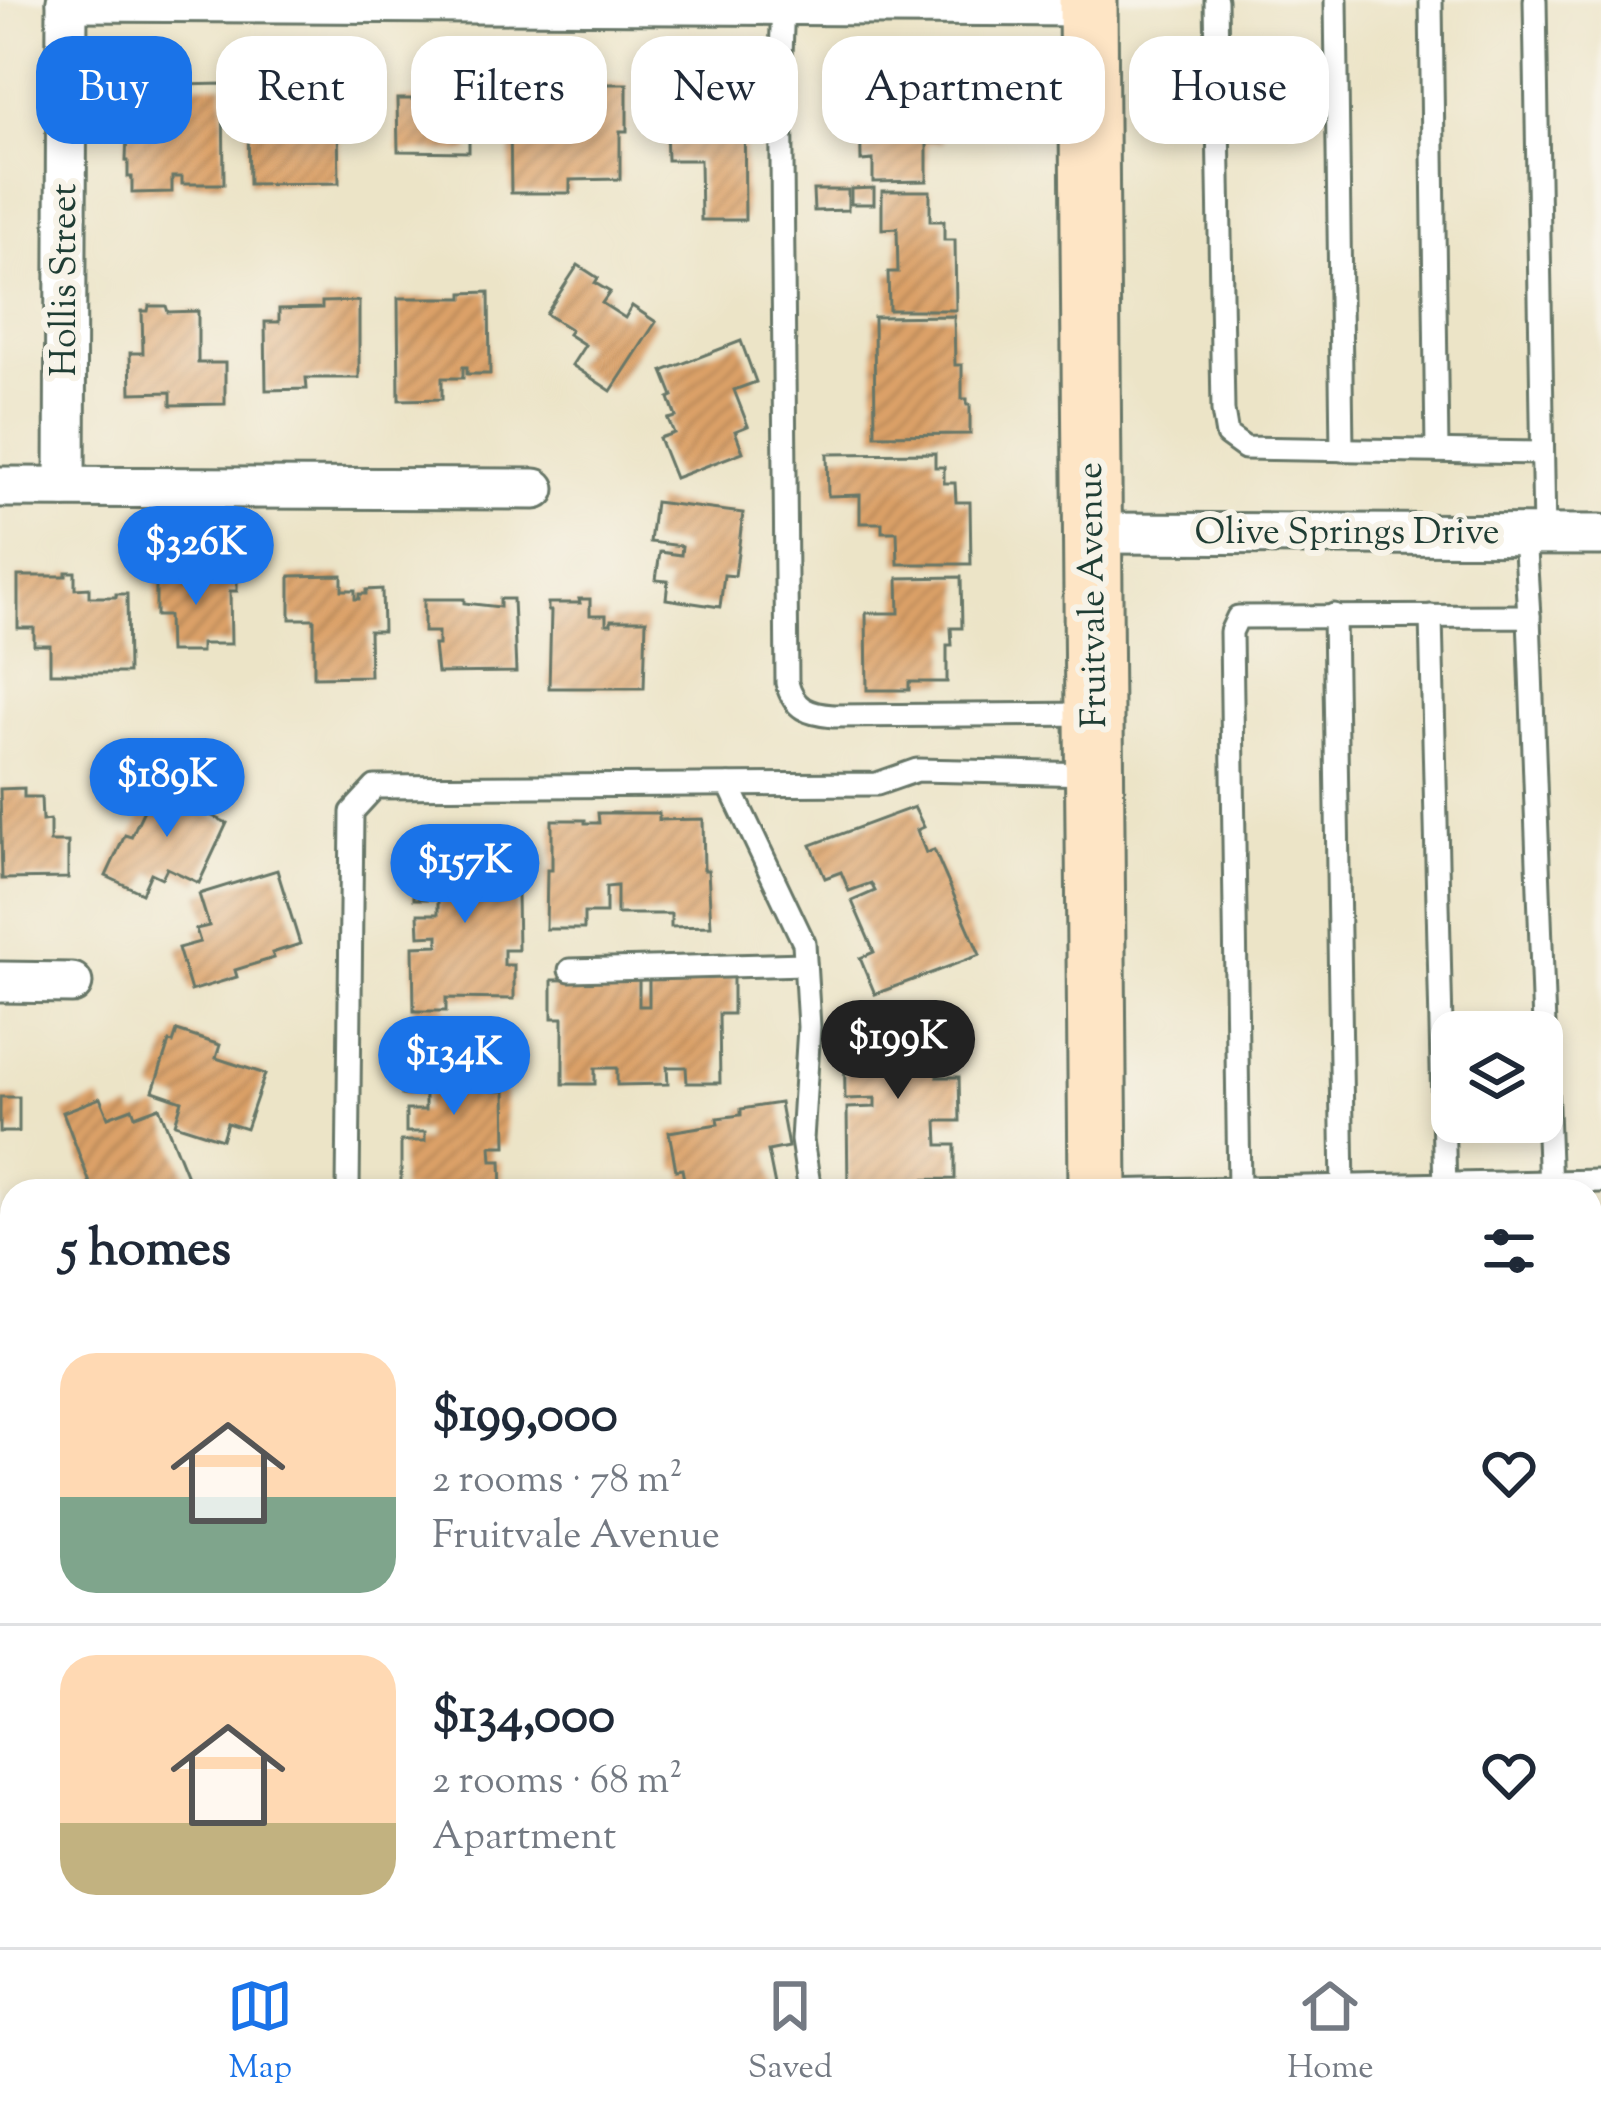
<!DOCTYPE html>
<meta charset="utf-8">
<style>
:root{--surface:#fff;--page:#f6f6f7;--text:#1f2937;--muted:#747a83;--line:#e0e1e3;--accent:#1a73e8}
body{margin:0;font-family:"Sorts Mill Goudy",serif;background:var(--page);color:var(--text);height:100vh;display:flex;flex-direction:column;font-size:45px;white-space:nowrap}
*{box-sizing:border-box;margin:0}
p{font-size:39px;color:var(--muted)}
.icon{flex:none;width:66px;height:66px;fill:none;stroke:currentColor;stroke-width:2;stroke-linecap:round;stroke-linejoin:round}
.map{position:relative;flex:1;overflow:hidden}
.side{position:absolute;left:0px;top:1179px;width:1602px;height:768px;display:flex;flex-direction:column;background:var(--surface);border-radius:36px 36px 0 0;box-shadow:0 6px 18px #0003}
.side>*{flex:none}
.hud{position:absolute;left:36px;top:36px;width:1530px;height:108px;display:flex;gap:24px}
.fabs{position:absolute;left:1431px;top:1011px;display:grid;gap:24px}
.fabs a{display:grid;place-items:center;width:132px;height:132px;border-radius:24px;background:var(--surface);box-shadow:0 6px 18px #0003;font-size:60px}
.price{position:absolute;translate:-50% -102px;padding:0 27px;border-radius:42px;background:var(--accent);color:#fff;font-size:39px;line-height:78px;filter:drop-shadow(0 3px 6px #0008)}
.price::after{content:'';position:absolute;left:50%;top:72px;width:36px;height:27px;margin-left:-18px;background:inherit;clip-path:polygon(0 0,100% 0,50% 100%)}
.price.current{background:#222;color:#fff}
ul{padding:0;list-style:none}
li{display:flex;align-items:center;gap:36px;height:300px;padding:0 60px}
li+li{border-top:3px solid var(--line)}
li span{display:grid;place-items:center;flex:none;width:336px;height:240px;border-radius:36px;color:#555}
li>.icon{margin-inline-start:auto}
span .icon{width:144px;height:144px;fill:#fffc;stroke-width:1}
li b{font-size:51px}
h2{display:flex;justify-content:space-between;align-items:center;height:144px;padding:0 60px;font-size:51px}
.tag{padding:0 42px;border-radius:36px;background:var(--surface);box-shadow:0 6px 18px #0003;font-size:42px;line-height:108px}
.tag.current{background:var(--accent);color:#fff}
.dock{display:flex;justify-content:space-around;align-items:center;height:168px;border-top:3px solid var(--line);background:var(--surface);font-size:33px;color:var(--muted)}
.dock a{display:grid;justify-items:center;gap:6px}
.dock .current{color:var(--accent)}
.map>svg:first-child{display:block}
</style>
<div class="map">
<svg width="1601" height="1947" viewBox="0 0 1601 1947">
<defs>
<pattern id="building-hatch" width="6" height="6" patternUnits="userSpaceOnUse" patternTransform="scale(3)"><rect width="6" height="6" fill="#dca167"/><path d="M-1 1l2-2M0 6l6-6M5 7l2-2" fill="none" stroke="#b28456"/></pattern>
</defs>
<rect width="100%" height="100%" fill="#f7f3e8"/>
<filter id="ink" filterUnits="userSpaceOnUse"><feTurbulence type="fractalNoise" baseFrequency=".00833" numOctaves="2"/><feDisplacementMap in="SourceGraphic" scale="24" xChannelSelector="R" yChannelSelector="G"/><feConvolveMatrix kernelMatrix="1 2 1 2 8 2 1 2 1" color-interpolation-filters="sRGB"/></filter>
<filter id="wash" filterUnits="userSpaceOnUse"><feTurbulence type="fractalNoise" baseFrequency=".004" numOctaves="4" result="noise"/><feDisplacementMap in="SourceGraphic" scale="48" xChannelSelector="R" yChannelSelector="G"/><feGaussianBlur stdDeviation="2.7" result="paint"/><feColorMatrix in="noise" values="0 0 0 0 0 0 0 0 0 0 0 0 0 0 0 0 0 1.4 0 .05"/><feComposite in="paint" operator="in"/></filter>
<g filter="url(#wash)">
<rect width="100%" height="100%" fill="#ece4c7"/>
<g id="blocks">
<g fill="url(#building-hatch)">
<path d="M858,57V74H846V58Z"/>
<path d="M955,79L956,124H942V143H927V181L873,182V160L861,161L860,90H891V80Z"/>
<path d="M223,84L224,184H182V177H172V192L132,193V177H128V161H126L128,104L181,107V85Z"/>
<path d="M580,84H627V131H620V179L570,180V193H511L510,123L551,122V112H580Z"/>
<path d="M696,86H724V97L744,96L745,220H701L700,160H667L666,124H653V92H696Z"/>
<path d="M358,87L359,126H338L339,183L249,184L248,122L289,121V109H316L315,88Z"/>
<path d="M427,88H471V92H498V138H469V152L398,151L397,99H427Z"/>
<path d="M874,188V204H851V189Z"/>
<path d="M813,190H848V210L814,211Z"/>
<path d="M882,191H930V221H944V240H955L956,310H889L888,272H898L897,228L882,229Z"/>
<path d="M578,265L598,278L595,283L610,292L602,303L625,318L632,306L656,322L611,391L572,365L585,345L568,334L571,330L546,314Z"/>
<path d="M489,292L490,374H467V367H463V378H442V399L399,400L398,298H463V293Z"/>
<path d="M359,301V378H306L307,389L266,390L265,322H279V309L322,308V302Z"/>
<path d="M149,306H166L168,312L198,311V363H225V404L171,405V392L131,393L130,353H143L142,311H148Z"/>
<path d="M954,316L955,365H962V399H967V405H970V434L875,435L874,317Z"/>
<path d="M741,341L756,382L734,390L748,426L735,431L743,452L675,478L659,438L674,433L668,419L676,417L669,398L673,396L663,371Z"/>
<path d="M935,453V467H944V483H955L956,502H970L971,564H898L897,532H882V523H860V495L828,496L827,454Z"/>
<path d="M655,502L743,513L735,576L724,575L720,607L666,599L668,581L656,580L660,552L681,555L682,546L650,542Z"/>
<path d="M225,569H237V591H230L231,644H201V652H169L168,616H156V570H169V578H190V574L225,571Z"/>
<path d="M66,572H75V589L89,588V597H116V594H127L128,673H50V645H34V628H18V576H66Z"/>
<path d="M342,575V590H355V599H359V594H366V590L382,589L383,631H369L370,676L314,677V619H290V576Z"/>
<path d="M961,577L962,628H951L952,645H947V682H909V690H867L866,613H899L898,578Z"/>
<path d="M424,599H464V603L500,607V599H513L516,672L437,673L434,645H438V632H424Z"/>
<path d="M579,599H590V615H606V624H611V620H646L644,688H549L551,611H548V603H580Z"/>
<path d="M159,779L198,798L193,807L227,823L199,883L167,868L162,878L151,873L142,893L106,876L125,835L131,837Z"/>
<path d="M24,788V797H41L42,821L50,820V842H68V878L2,879L0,789Z"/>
<path d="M914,807L924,827L917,830L926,853L934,850L980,955L875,994L860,958L874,952L852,901L875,891L871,883L849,891L841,872L825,878L811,845Z"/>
<path d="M598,813H659V820L703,819L704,870H708L711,926L671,927V914H617V886L606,887V913H584V929H546L547,870H552V820H585V823H599Z"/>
<path d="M429,842L510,845V879L503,880V894H517L518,950H504V965H514V999L446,998V1011H414L413,946L438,945V935L419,936L418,914H438V899H414V870H429Z"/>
<path d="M277,870L300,944L272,953L274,958L235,970L237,977L191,991L178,948L200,942L196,929L209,926L199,894Z"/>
<path d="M733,976V1014H719L720,1083H687L686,1067H667L668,1084L617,1085V1068H595V1084H563V1018H552V980L639,979V1006H649V977Z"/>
<path d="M884,1013V1026L953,1025V1058L937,1059V1077H959L960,1121H937L938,1145H955V1179L886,1180L887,1191H848L847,1108L875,1107V1098L845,1099L844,1014Z"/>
<path d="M177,1031L220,1045L216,1058L265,1074L246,1129L227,1123L222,1139L175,1124L182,1101L153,1091L169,1042L173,1043Z"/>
<path d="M444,1038V1041L497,1040L498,1076H491V1091H505L506,1146H491L492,1161H501L502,1191H401V1141H425V1132H406V1110H425V1095H402V1067H416V1039Z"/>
<rect x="0" y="1097" width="19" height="35"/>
<path d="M100,1098L108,1117L132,1108L135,1116L159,1107L188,1179L157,1191H93L63,1112Z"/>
<path d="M780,1103L788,1147L768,1151L776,1191H686L682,1169L676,1170L669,1132L718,1124L717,1118L741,1115V1109Z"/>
<rect x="0" y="1283" width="12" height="117"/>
<rect x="1590" y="1376" width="11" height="312"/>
<path d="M6,1553H12V1644H7Z"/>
<path d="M10,1784H12V1855L0,1853V1834Z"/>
<path d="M1598,1916L1601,1947H1503V1935H1590V1917Z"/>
<path d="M195,1935H282L254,1947H200Z"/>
<rect x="451" y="1935" width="115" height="12"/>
<rect x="816" y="1935" width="155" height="12"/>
</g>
</g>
</g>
<g filter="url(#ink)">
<use href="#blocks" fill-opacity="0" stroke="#677767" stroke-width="3"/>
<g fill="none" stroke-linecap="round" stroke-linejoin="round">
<defs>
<g id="lane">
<path d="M783,0L781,56L787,683C794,709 808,714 833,716L1095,714"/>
<path d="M1216,0L1223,411L1227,435L1245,448L1542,453"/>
<path d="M1336,0L1342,450"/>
<path d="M1431,0L1437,451"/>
<path d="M1535,0L1544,535"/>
<path d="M1524,535L1529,616"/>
<path d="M1334,615L1343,1191"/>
<path d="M1431,616L1445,1191"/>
<path d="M729,785L804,943L809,1027L802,1140L810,1191"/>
<path d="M570,970L805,964"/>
<path d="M348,1191L352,812L375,787L877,784L917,770L1093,774"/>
<path d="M1101,1191L1601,1181"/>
<path d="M1239,1191L1231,632L1238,617L1529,616L1550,1191"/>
<path d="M422,1935V1947"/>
<path d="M1253,1935V1947"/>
<path d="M740,1947L746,1935"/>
</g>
<g id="street">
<path d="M67,1L1088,6"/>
<path d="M0,487L535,489"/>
<path d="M65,487L67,0"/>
<path d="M1094,533L1601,535"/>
<path d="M0,982L72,983"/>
<path d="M0,1475H12"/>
</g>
<g id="secondary">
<path d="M1088,0L1098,1191"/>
<path d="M1101,1935V1947"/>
</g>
</defs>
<use href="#lane" stroke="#677767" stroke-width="27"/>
<use href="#street" stroke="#677767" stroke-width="45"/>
<use href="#secondary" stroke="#677767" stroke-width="63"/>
<use href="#lane" stroke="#fff" stroke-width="21"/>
<use href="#street" stroke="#fff" stroke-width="39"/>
<use href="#secondary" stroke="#fee5c5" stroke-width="57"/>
</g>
</g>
<g text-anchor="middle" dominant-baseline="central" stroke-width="12" stroke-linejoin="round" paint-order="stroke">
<g font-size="36" fill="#1f3d34" stroke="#f7f3e8">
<text transform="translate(66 280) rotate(-90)">Hollis Street</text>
<text x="1347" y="534">Olive Springs Drive</text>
<text transform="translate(1094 595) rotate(-91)">Fruitvale Avenue</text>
</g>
</g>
</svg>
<div class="fabs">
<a><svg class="icon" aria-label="layers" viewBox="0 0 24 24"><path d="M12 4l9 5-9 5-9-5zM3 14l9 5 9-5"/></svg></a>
</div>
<b class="price" style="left:196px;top:608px">$326K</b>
<b class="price" style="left:167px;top:840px">$189K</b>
<b class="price" style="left:465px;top:926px">$157K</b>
<b class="price current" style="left:898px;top:1102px">$199K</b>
<b class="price" style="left:454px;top:1118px">$134K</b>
<div class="hud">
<a class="tag current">Buy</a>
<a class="tag">Rent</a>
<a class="tag">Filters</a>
<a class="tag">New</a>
<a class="tag">Apartment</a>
<a class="tag">House</a>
</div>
<section class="side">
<h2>5 homes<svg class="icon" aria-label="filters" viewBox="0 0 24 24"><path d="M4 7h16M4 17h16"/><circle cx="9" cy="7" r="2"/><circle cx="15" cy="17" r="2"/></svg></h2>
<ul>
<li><span style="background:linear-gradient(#ffd9b3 60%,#7fa58c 0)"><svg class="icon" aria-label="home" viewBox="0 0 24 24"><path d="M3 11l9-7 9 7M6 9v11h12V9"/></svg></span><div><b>$199,000</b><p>2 rooms · 78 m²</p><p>Fruitvale Avenue</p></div><svg class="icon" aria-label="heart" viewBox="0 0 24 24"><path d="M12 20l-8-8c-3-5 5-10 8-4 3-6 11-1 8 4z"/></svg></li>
<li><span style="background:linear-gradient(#ffd9b3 70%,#c2b280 0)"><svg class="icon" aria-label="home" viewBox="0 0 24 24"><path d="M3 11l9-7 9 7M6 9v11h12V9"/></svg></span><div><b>$134,000</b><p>2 rooms · 68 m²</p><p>Apartment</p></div><svg class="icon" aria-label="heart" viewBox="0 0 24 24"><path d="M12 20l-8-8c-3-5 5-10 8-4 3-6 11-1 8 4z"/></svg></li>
</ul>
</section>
</div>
<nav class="dock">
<a class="current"><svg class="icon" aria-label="map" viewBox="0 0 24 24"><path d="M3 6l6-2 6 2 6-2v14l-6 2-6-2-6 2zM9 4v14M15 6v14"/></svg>Map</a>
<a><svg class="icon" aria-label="saved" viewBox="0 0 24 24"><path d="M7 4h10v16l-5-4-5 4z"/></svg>Saved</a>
<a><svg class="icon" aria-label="home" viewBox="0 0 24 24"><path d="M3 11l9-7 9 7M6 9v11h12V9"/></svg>Home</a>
</nav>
